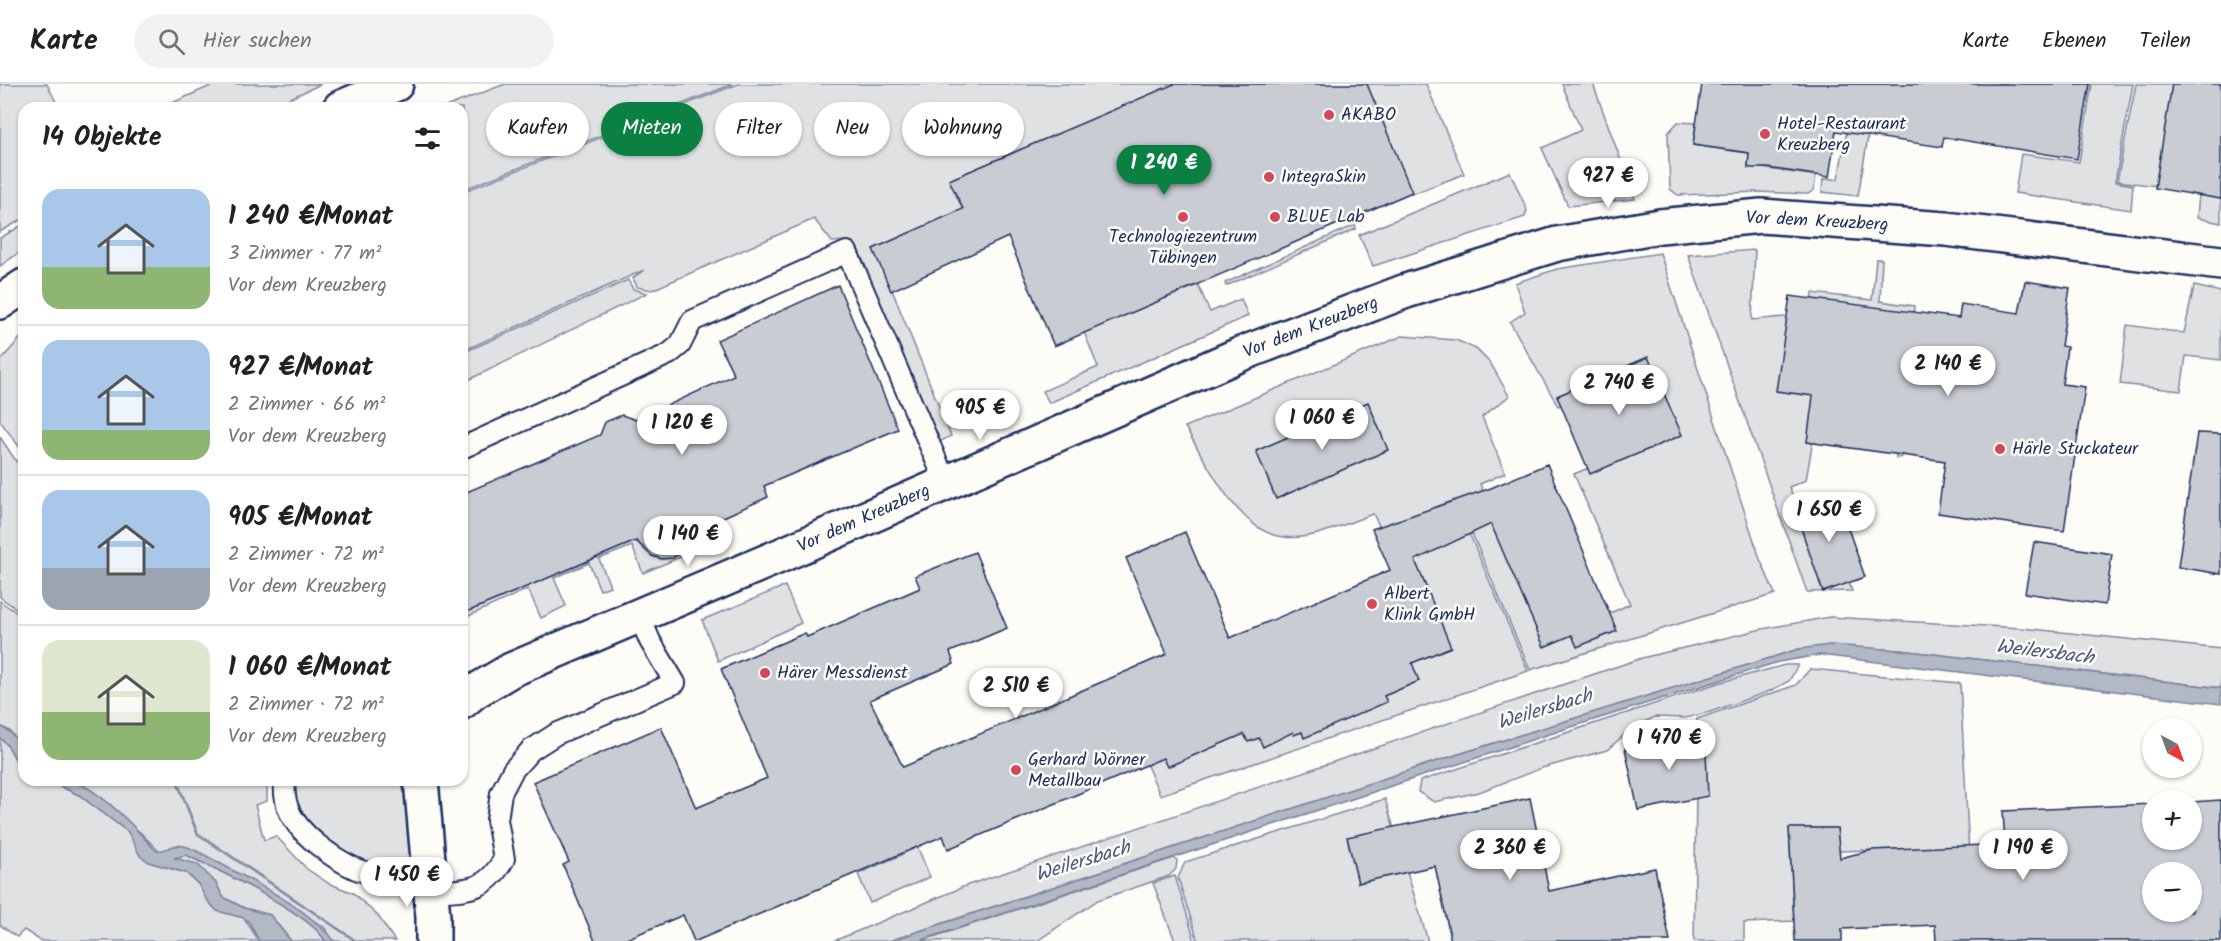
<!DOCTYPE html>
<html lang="de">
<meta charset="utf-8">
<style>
:root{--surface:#fff;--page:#f2f2f2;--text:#202124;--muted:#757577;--line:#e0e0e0;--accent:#0b8043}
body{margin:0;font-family:Kalam,sans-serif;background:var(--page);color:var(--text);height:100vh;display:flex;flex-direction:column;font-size:22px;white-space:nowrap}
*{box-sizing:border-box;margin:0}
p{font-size:20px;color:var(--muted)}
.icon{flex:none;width:33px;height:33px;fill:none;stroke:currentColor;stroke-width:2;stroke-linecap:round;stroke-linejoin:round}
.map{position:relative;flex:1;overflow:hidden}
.details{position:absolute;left:18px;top:18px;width:450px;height:684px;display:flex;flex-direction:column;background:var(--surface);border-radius:18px;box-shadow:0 2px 4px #0004}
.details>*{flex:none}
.top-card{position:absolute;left:486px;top:18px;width:570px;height:54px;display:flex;gap:12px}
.needle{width:39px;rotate:139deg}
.buttons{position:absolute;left:2142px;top:634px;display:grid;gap:12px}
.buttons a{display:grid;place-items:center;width:60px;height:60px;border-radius:50%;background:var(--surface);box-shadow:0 2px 4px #0004;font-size:30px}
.price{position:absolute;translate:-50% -51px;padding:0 14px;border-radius:21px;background:#fff;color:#222;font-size:20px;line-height:39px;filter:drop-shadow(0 2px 3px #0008)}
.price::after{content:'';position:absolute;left:50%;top:36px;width:18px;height:14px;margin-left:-9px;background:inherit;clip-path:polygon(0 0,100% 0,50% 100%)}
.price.active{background:var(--accent);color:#fff}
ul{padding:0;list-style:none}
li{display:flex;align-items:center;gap:18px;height:150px;padding:0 24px}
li+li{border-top:2px solid var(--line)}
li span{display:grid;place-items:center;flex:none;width:168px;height:120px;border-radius:18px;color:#555}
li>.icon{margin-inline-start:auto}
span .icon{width:72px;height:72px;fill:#fffc;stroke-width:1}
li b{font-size:26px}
h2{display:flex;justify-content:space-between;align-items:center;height:72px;padding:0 24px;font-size:26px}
.tag{padding:0 21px;border-radius:27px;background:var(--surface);box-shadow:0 2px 4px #0004;font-size:21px;line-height:54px}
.tag.active{background:var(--accent);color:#fff}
header{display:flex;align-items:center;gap:36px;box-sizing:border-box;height:84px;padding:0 30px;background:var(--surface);border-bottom:2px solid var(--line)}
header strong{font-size:28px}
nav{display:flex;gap:33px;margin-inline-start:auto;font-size:21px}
.search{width:420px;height:54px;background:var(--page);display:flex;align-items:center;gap:15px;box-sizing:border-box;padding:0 21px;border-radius:33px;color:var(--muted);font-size:22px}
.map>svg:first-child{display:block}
</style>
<header>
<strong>Karte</strong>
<div class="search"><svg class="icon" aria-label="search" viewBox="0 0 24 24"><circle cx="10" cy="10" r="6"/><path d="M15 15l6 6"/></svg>Hier suchen</div>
<nav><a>Karte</a><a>Ebenen</a><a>Teilen</a></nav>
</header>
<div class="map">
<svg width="2221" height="857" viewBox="0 0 2221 857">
<rect width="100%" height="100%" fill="#fdfcf7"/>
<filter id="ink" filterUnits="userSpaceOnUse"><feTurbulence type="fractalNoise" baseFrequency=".0167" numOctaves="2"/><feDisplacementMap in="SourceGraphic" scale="12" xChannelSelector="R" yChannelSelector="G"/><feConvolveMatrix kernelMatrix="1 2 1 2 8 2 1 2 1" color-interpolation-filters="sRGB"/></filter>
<g filter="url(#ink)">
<g fill="#e0e1e3" stroke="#7e88a0" stroke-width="1.5">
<path d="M0,0H47L59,24H24V134L0,148Z"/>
<path d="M215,0H321L269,24H161Z"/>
<path d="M505,0H733L462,106V24H443Z"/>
<path d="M738,0H1178L965,126L892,206L951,352L934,361L846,157L832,158L814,135L652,206L637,203L633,194L644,186L462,267V108Z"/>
<path d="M1362,0H1426L1464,90L1412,110Z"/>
<path d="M1562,0H1593L1635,115L1568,122L1542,64L1581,46Z"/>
<path d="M1877,0L1858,112L1822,108L1823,95H1838L1850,30Z"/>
<path d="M2092,0H2133L2115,98L2133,101L2131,126L2015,109L2021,70L2079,78Z"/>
<path d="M2136,0H2176L2157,102L2117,97Z"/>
<path d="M1678,38L1696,39L1693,61L1749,69L1748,82L1816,92L1814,106L1808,110L1758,108L1678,111L1670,105L1668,49Z"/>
<path d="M1510,88L1527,126L1525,133L1373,182L1359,151Z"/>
<path d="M2200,98L2221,102V139L2197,134Z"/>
<path d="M24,140V165L0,182V154Z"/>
<path d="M1355,141L1356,145L1226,202L1225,199Z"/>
<path d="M1755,166L1752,236L1795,232L1812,217L1813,209L1872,216L1876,175H1882L1880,217L1914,222L1902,373L1896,374V368L1813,356L1806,396L1789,403L1827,503L1848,497L1852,507L1807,508L1688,171Z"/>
<path d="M1660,169L1760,475L1775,510L1530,586L1459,419L1382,447L1373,430C1346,439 1313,457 1284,453C1238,449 1207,378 1185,343L1402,252L1456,256L1476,265L1491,280L1509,312L1482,333L1505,389L1480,400L1548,557L1630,520L1574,390L1674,349L1646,282L1558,322L1510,238L1525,228L1515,199L1557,185Z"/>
<path d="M628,196L633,205L647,209L462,299V269Z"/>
<path d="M1198,201L1210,228L1241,215L1248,232L1049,319L1043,307L1098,283L1084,248Z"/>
<path d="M2194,202L2221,208V276L2186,272L2181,307L2120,300L2127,241L2184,249Z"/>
<path d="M24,250V369L0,337V277Z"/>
<path d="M0,353L24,389V530L0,513Z"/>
<path d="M1457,421L1528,587L1160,711L1114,607L1178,671L1410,474Z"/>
<path d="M698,423L713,459L643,489L632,462L599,475L610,502L600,506L589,479L554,494L566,522L541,534L528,505L462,535V528Z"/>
<path d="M785,502L801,539L718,577L702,536Z"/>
<path d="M0,517L24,534V667L10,647L0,642Z"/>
<path d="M1830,533L2022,544L2221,565V604L1900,566L1799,565L1462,669L889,857H834L968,801L1642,574L1762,545Z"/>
<path d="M1785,581H1798L1789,597L1770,607L1710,628L1685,634L1655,633L1632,644L1607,666L1542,684L1479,708L1434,718L1418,708L1420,697L1718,599Z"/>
<path d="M1810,585L1960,599L1970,789L1933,764L1839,767L1837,744H1789L1794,837L1744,839V857H1694L1697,635L1796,601Z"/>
<path d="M857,618L930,793L870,819L858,790L901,771L840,625Z"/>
<path d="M0,654C14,664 11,676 24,685V696H46L79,711L128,748L149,778L186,789L198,800L217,826L244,834L259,857H41L24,846L17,853L0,841Z"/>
<path d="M71,696H176L197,750L355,857H334L324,843L188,763L177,761L160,768L140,748Z"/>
<path d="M177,696H267V717L255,721L264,756L276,752L307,785L328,799L353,809L378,832L395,857H357L198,749Z"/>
<path d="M285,696H421L430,790H382L300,742Z"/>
<path d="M1385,715L1428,857H1198L1178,794L1185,778Z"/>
<path d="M186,771C216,785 312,830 325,857H291L270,831L244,824L223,813L216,799L172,774Z"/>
<path d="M1174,774L1177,776L1176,785L1169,792L1098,816L1037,857H921Z"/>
<path d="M1175,792L1195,857H1175L1153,799Z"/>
</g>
<g fill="#b3b8c5" stroke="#76819c" stroke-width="1.5">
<path d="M1830,561L1900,566L2221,604V620L1820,571L1778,578L1565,645L919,857H889L1462,669L1799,565Z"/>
<path d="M0,642C19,651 24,666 24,685C11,676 14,664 0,654Z"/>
<path d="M46,696C55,696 66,694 74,697C103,708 135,743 155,766C163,768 167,764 174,762C184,760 194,766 203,770C244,794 305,820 334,857H325C312,830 216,785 186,771L174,774L197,780L216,799L223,813L244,824L270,831L291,857H259L249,838L244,834L217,827L206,815L198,800L186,789L149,778L140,772L128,748L79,711Z"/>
</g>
<g fill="#c9ccd3" stroke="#1b2f5e" stroke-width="1.5" fill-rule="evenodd">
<path d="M1174,0H1367L1412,108L1054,262L1008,153L891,207L873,165L963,125L949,96Z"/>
<path d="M1702,0H2090L2077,75L1944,53L1942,63L1836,47L1829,93L1767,84H1748L1749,69L1693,61Z"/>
<path d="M2172,0H2221V115L2155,104Z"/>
<path d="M2025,197L2070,204L2061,262L2067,263L2062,300L2085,303L2064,447L1938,429L1945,377L1807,358L1813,312L1776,307L1790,212L1959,234L1961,220L2019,229Z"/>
<path d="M838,201L898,345L764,402L768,413L719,435L673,474L662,475L652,472L636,457L462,530V410L600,351L605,338L622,331L636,336L734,291L717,256Z"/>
<path d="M1648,273L1682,351L1590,390L1557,312Z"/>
<path d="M1368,318L1388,366L1276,415L1256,367Z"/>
<path d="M2197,349L2221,350V490L2178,483Z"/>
<path d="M1547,380L1617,547L1577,563L1572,551L1544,563L1491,440L1415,476L1451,563L1412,579L1419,597L1384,612L1387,618L1304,654L1302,648L1294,651L1293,648L1263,663L1259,654L1248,658L1244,650L1167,683L1163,674L948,765L943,752L696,857H694L683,831L622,857H595L563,781L569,778L533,698L661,643L696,724L767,694L721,585L805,549L807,553L920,504L915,492L975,468L1007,544L950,568L954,580L870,616L903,683L1167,570L1126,474L1185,448L1230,554L1390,486L1372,445L1491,404Z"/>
<path d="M1836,410L1865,493L1823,508L1794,424Z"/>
<path d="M2034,458L2112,470L2105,521L2025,509Z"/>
<path d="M1705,647L1708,712L1638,726L1625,664Z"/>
<path d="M1530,714L1549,807L1655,784L1670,857H1451L1435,782L1358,799L1347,753Z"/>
<path d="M2221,716V857H1936L1935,841L1842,845V857H1795L1789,744H1837L1840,774L1872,766L2005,760L2003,727L2152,720V756H2192V718ZM2152,789H2192V828H2152Z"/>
</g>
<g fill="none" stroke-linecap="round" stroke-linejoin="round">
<defs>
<g id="service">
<path d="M462,364L669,270L680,261L692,237L847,168L946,399"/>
<path d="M285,696C284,704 285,716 288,724C297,749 332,774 356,785C378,794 407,790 430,790"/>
<path d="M431,808C467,805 485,809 504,775L497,736L501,709L513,686L531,666L556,650L675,599L650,557L639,531"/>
</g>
<g id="minor">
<path d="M462,618L474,608L511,586L777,473L1241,270L1406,207L1557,160L1660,142L1761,132L1946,145L2221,179"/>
<path d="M421,696L433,833V857"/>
</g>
<g id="primary">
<path d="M340,24L396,0"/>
<path d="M0,218L24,202"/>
</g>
</defs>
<use href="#service" stroke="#1b2f5e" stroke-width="24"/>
<use href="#minor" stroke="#1b2f5e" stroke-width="38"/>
<use href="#primary" stroke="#1b2f5e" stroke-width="38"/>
<use href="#service" stroke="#fdfcf7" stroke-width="20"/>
<use href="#minor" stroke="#fdfcf7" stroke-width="33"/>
<use href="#primary" stroke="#fdfcf7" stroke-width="33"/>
</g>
</g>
<g fill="#d1495b" stroke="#fdfcf7" stroke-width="2">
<circle cx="1329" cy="31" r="6"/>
<circle cx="1765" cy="50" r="6"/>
<circle cx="1269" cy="93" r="6"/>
<circle cx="1183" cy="133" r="6"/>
<circle cx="1275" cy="133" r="6"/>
<circle cx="2000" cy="365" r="6"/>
<circle cx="1372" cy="520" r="6"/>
<circle cx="765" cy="589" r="6"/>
<circle cx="1016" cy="686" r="6"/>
</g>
<g text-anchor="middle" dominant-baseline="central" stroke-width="5" stroke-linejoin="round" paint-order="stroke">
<g font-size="18" fill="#1b2f5e" stroke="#fdfcf7" text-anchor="start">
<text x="1341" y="31">AKABO</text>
<text x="1777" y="40">Hotel-Restaurant<tspan x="1777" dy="21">Kreuzberg</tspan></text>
<text x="1281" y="93">IntegraSkin</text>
<text x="1287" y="133">BLUE Lab</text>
<text x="1183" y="153" text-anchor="middle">Technologiezentrum<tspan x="1183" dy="21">Tübingen</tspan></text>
<text x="2012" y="365">Härle Stuckateur</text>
<text x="1384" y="510">Albert<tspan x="1384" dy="21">Klink GmbH</tspan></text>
<text x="777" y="589">Härer Messdienst</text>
<text x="1028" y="676">Gerhard Wörner<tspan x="1028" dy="21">Metallbau</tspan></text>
</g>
<g font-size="18" fill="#1b2f5e" stroke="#fdfcf7">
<text transform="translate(1817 138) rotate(3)">Vor dem Kreuzberg</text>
<text transform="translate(1311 244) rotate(-21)">Vor dem Kreuzberg</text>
<text transform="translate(864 435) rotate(-24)">Vor dem Kreuzberg</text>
</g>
<g font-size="20" font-style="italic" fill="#49587d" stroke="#fdfcf7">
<text transform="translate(2045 569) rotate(7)">Weilersbach</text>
<text transform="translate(1545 626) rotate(-17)">Weilersbach</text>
<text transform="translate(1083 778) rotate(-17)">Weilersbach</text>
</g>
</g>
</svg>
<div class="buttons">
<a><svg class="needle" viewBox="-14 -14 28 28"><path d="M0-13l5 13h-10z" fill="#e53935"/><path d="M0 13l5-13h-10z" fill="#757577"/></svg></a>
<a>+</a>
<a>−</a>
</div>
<b class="price active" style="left:1164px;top:112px">1 240 €</b>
<b class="price" style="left:1608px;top:125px">927 €</b>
<b class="price" style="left:1948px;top:313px">2 140 €</b>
<b class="price" style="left:1619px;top:332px">2 740 €</b>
<b class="price" style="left:980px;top:357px">905 €</b>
<b class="price" style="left:1322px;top:367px">1 060 €</b>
<b class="price" style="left:682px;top:372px">1 120 €</b>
<b class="price" style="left:1829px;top:459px">1 650 €</b>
<b class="price" style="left:688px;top:483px">1 140 €</b>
<b class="price" style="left:1016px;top:635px">2 510 €</b>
<b class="price" style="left:1669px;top:687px">1 470 €</b>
<b class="price" style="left:1510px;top:797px">2 360 €</b>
<b class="price" style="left:2023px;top:797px">1 190 €</b>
<b class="price" style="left:407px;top:824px">1 450 €</b>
<div class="top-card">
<a class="tag">Kaufen</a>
<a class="tag active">Mieten</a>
<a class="tag">Filter</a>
<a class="tag">Neu</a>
<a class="tag">Wohnung</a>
</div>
<section class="details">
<h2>14 Objekte<svg class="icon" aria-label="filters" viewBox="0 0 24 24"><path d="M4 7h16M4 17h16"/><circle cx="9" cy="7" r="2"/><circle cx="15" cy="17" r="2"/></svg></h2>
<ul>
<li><span style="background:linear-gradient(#a9c7e8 65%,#8fb573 0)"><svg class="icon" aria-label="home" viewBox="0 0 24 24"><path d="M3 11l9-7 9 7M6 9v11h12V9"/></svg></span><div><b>1 240 €/Monat</b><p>3 Zimmer · 77 m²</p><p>Vor dem Kreuzberg</p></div></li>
<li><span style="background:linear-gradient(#a9c7e8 75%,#8fb573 0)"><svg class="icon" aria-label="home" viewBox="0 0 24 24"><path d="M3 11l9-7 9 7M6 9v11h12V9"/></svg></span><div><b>927 €/Monat</b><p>2 Zimmer · 66 m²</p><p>Vor dem Kreuzberg</p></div></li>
<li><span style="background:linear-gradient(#a9c7e8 65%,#9aa5b1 0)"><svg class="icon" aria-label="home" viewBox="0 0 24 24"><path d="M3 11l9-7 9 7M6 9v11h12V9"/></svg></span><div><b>905 €/Monat</b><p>2 Zimmer · 72 m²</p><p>Vor dem Kreuzberg</p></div></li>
<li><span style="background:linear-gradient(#dfe7d0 60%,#8fb573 0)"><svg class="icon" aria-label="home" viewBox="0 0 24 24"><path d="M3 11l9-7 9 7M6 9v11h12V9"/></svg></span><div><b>1 060 €/Monat</b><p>2 Zimmer · 72 m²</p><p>Vor dem Kreuzberg</p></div></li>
</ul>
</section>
</div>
